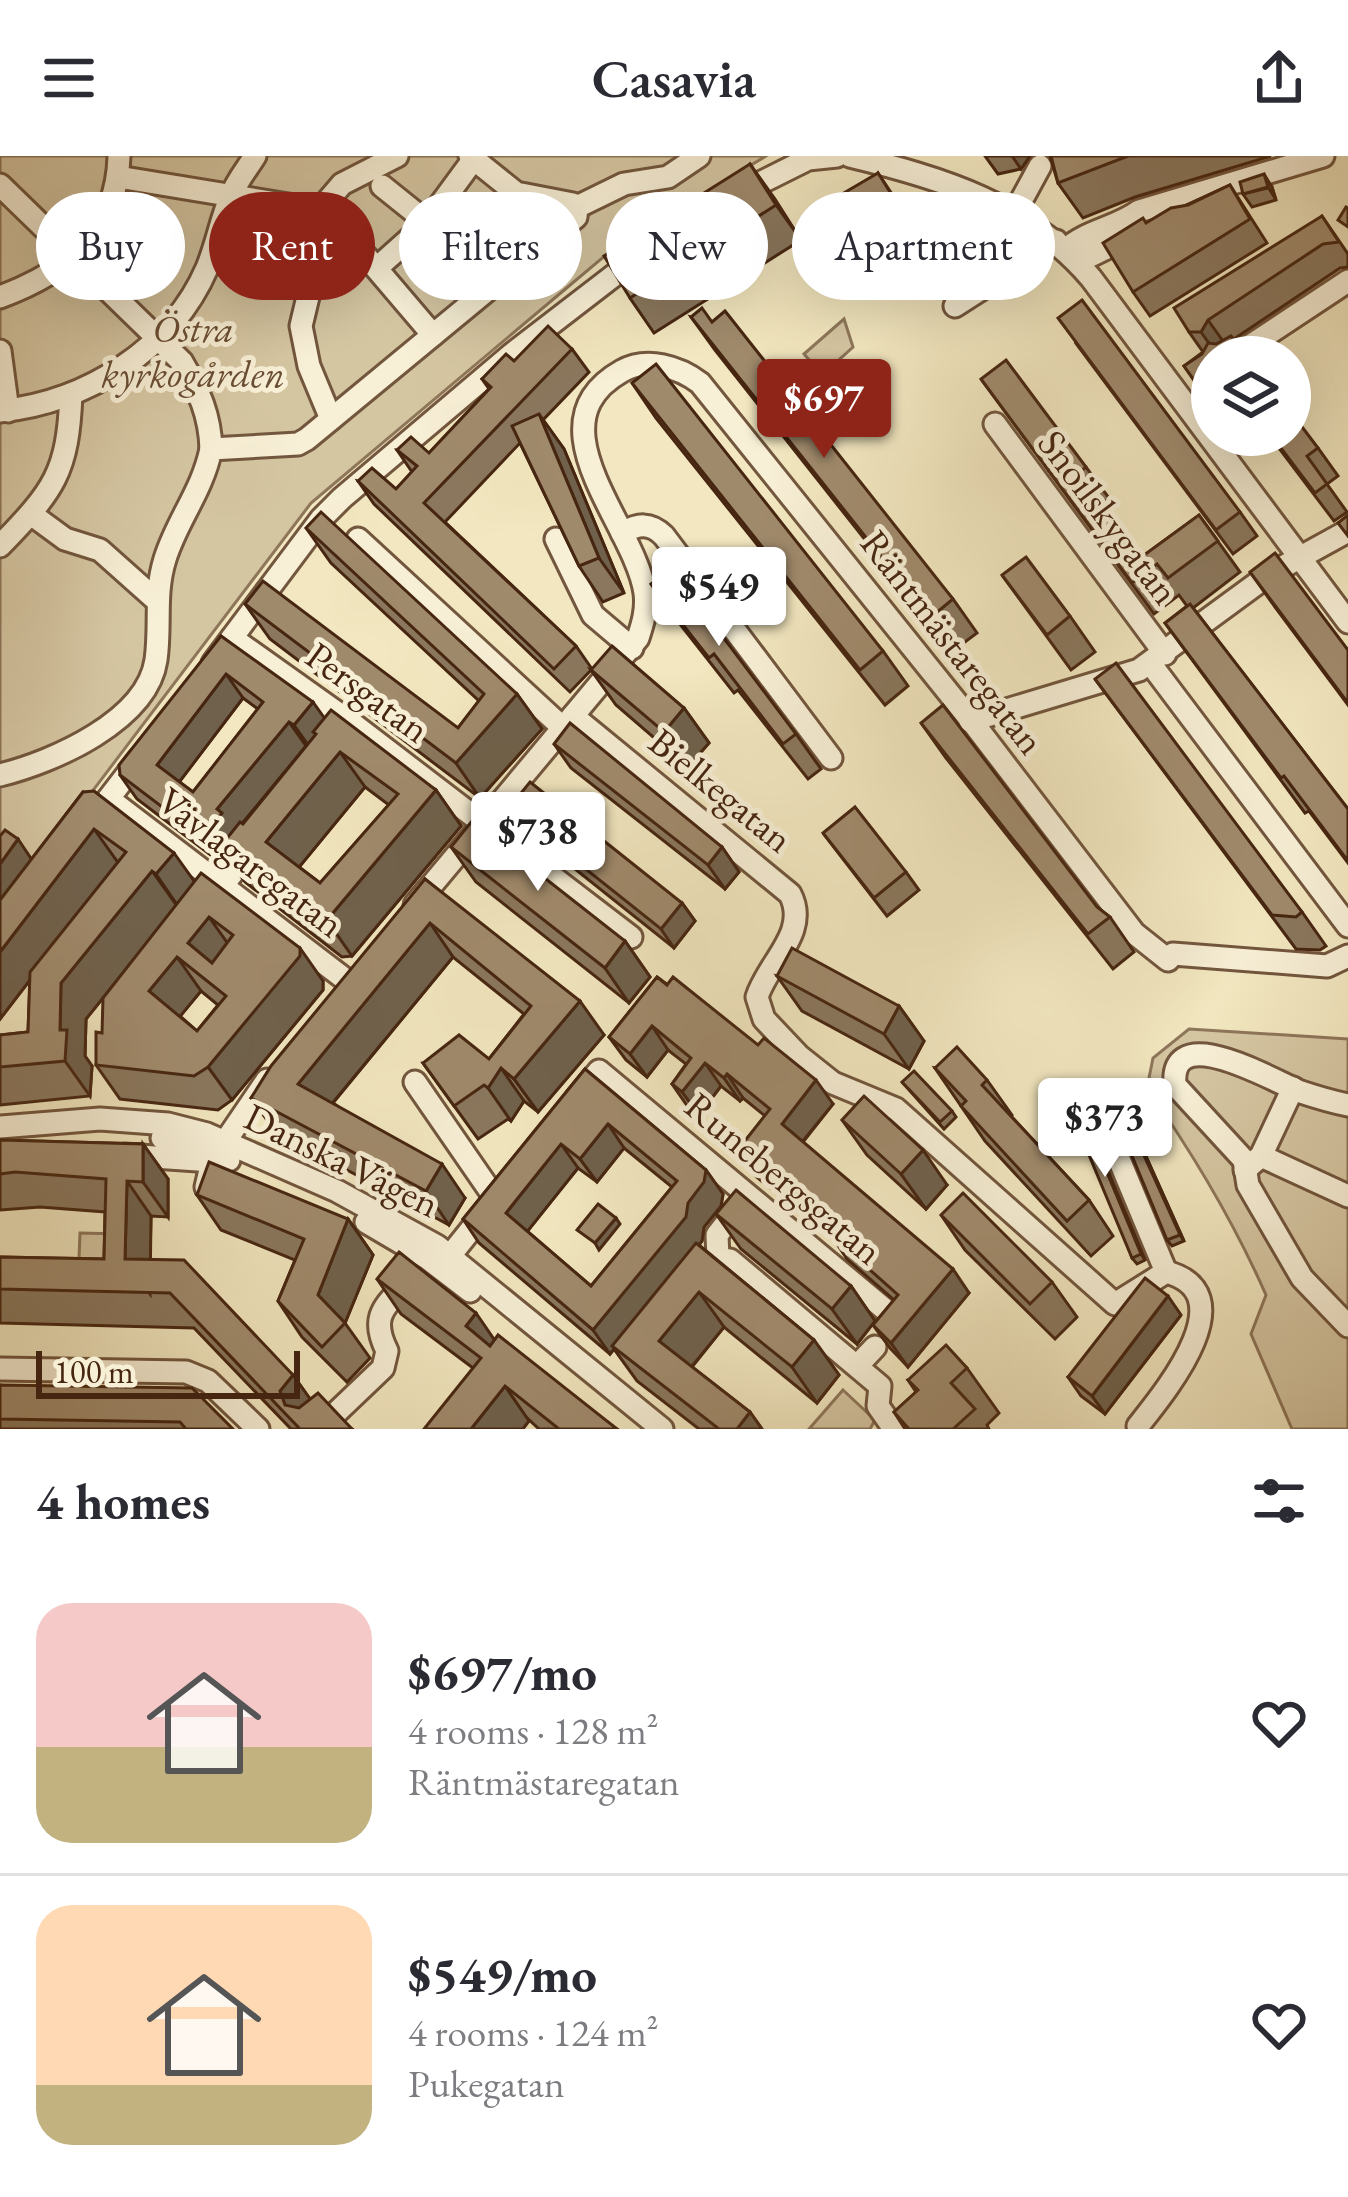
<!DOCTYPE html>
<meta charset="utf-8">
<style>
:root{--surface:#fff;--page:#f2f2f3;--text:#2b2b33;--muted:#7c7c81;--line:#e1e1e2;--accent:#8f2418}
body{margin:0;font-family:"EB Garamond",serif;background:var(--page);color:var(--text);height:100vh;display:flex;flex-direction:column;font-size:45px;white-space:nowrap}
*{box-sizing:border-box;margin:0}
p{font-size:39px;color:var(--muted)}
.icon{flex:none;width:66px;height:66px;fill:none;stroke:currentColor;stroke-width:2;stroke-linecap:round;stroke-linejoin:round}
.map{position:relative;height:1273px;overflow:hidden}
.drawer{display:flex;flex-direction:column;background:var(--surface);flex:1}
.drawer>*{flex:none}
.hud{position:absolute;left:36px;top:36px;width:1278px;height:108px;display:flex;gap:24px}
.buttons{position:absolute;left:1191px;top:180px;display:grid;gap:24px}
.buttons a{display:grid;place-items:center;width:120px;height:120px;border-radius:50%;background:var(--surface);box-shadow:0 12px 48px #0002;font-size:60px}
.scale{position:absolute;left:36px;bottom:30px;width:264px;box-sizing:border-box;padding-left:12px;border:6px solid #472611;border-top:0;font-size:33px;line-height:42px;white-space:nowrap;color:#472611;-webkit-text-stroke:9px #f7efd6;paint-order:stroke}
.price{position:absolute;translate:-50% -102px;padding:0 27px;border-radius:12px;background:#fff;color:#222;font-size:39px;line-height:78px;filter:drop-shadow(0 3px 6px #0008)}
.price::after{content:'';position:absolute;left:50%;top:72px;width:36px;height:27px;margin-left:-18px;background:inherit;clip-path:polygon(0 0,100% 0,50% 100%)}
.price.on{background:var(--accent);color:#fff}
ul{padding:0;list-style:none}
li{display:flex;align-items:center;gap:36px;height:300px;padding:0 36px}
li+li{border-top:3px solid var(--line)}
li span{display:grid;place-items:center;flex:none;width:336px;height:240px;border-radius:36px;color:#555}
li>.icon{margin-inline-start:auto}
span .icon{width:144px;height:144px;fill:#fffc;stroke-width:1}
li b{font-size:51px}
h2{display:flex;justify-content:space-between;align-items:center;height:144px;padding:0 36px;font-size:51px}
.tag{padding:0 42px;border-radius:54px;background:var(--surface);box-shadow:0 12px 48px #0002;font-size:42px;line-height:108px}
.tag.on{background:var(--accent);color:#fff}
header{display:flex;justify-content:space-between;align-items:center;height:156px;padding:0 36px;background:var(--surface);font-size:54px;font-weight:600}
.map>svg:first-child{display:block}
</style>
<header><svg class="icon" aria-label="menu" viewBox="0 0 24 24"><path d="M4 6h16M4 12h16M4 18h16"/></svg>Casavia<svg class="icon" aria-label="share" viewBox="0 0 24 24"><path d="M12 15V3M7 8l5-5 5 5M5 13v7h14v-7"/></svg></header>
<div class="map">
<svg width="1348" height="1273" viewBox="0 0 1348 1273">
<rect width="100%" height="100%" fill="#f2e7c0"/>
<filter id="stains"><feTurbulence type="fractalNoise" baseFrequency=".00167" numOctaves="4"/><feColorMatrix values="0 0 0 0 .2 0 0 0 0 .09 0 0 0 0 .02 0 0 0 .5 -.17"/></filter>
<radialGradient id="worn" r=".72"><stop offset=".6" stop-color="#630" stop-opacity="0"/><stop offset="1" stop-color="#630" stop-opacity=".3"/></radialGradient>
<g fill="#d5c6a2" stroke="#8e765a" stroke-width="3">
<path d="M0,0H766L613,93L311,347L0,757Z"/>
<path d="M844,163L853,191L822,219L804,198Z"/>
<path d="M1189,873L1348,883V1273H1292L1251,1178L1266,1139C1233,1064 1194,999 1147,932L1153,902Z"/>
<path d="M80,1077L120,1078V1104L79,1103Z"/>
<path d="M843,1234L875,1264L870,1273H809Z"/>
</g>
<g fill="none" stroke-linecap="round" stroke-linejoin="round">
<defs>
<g id="minor">
<path d="M850,0C942,22 1028,48 1091,122L1348,466"/>
<path d="M118,21L319,54"/>
<path d="M0,29L182,206C199,235 210,259 211,293"/>
<path d="M382,30L499,124"/>
<path d="M736,39L808,3L837,0"/>
<path d="M577,51L624,28L668,21L699,0"/>
<path d="M1015,56L1040,10"/>
<path d="M335,64L433,179"/>
<path d="M1065,94C1087,74 1116,72 1139,55L1323,0"/>
<path d="M1078,106L1131,80"/>
<path d="M378,111L426,68L476,0"/>
<path d="M0,141C67,116 117,77 119,0"/>
<path d="M955,150L1056,85"/>
<path d="M0,195L8,255"/>
<path d="M1233,201L1348,125"/>
<path d="M0,255C87,246 172,193 207,112C217,88 221,63 231,40C236,26 247,13 255,0"/>
<path d="M331,263L309,210L301,170L312,124L313,62L342,28L397,0"/>
<path d="M995,268L1165,498"/>
<path d="M31,358L65,383L100,394L155,443"/>
<path d="M622,377C638,368 650,366 664,380L831,602"/>
<path d="M358,383L563,572"/>
<path d="M556,383L593,459L632,492"/>
<path d="M0,390C54,334 68,317 71,238"/>
<path d="M232,482L353,568L631,781"/>
<path d="M213,507L321,363L342,342L512,198L634,104"/>
<path d="M1150,507L1348,770"/>
<path d="M573,560L790,738C810,776 768,806 757,841L764,863L799,900L833,927L896,953L1115,1148L1166,1116C1247,1137 1165,1236 1138,1270"/>
<path d="M970,565L1139,514L1270,418L1348,375"/>
<path d="M0,619C53,606 147,565 156,504C161,469 154,438 165,403C177,364 202,336 211,293L298,288L307,283L576,61L577,51L573,48L516,37L470,0"/>
<path d="M109,643L350,827"/>
<path d="M92,664L139,603"/>
<path d="M415,749L638,482C643,467 647,453 645,437C635,368 528,268 622,215C647,201 679,211 700,227L977,572L1134,777L1168,804L1173,798L1327,810L1348,800"/>
<path d="M203,754L251,694"/>
<path d="M415,926L495,1042"/>
<path d="M576,943L599,915L888,1156"/>
<path d="M1096,948L1166,1116"/>
<path d="M1348,949C1333,946 1316,941 1301,936C1275,926 1169,862 1175,929L1244,1004L1248,1029L1302,1122L1348,1170"/>
<path d="M0,971L100,963L168,968L207,978L337,1035L437,1090L662,1273"/>
<path d="M162,982L229,1004"/>
<path d="M125,999L212,1005"/>
<path d="M1261,1000L1348,1040"/>
<path d="M1245,1014L1261,1000L1293,932"/>
<path d="M206,1031L212,1005L267,924"/>
<path d="M366,1066L427,1102L470,1135"/>
<path d="M718,1102L730,1104L880,1230L878,1250L894,1273"/>
<path d="M718,1102L717,1079L739,1051"/>
<path d="M441,1111L489,1051"/>
<path d="M858,1209L875,1191"/>
<path d="M0,1213L186,1216L208,1225L258,1273"/>
<path d="M319,1273L383,1212L387,1195C369,1159 386,1150 409,1123"/>
</g>
</defs>
<use href="#minor" stroke="#72563d" stroke-width="27"/>
<use href="#minor" stroke="#f7efd6" stroke-width="21"/>
</g>
<g fill="#8a775d" stroke="#472611" stroke-width="3" fill-rule="evenodd">
<path d="M985,0H1030L1021,13L998,18Z"/>
<path d="M1050,0H1271L1135,41L1083,62L1058,27Z"/>
<path d="M750,8L801,84L654,177L630,142Z"/>
<path d="M878,17L912,68L847,109L830,84Z"/>
<path d="M1230,29L1267,87L1150,160L1133,136L1147,67Z"/>
<path d="M1272,31L1276,44L1252,51L1243,38Z"/>
<path d="M987,57L1012,96L951,135L938,117Z"/>
<path d="M1322,60L1348,98V111L1340,112L1234,183L1212,201V250L1184,210L1203,196L1189,176Z"/>
<path d="M691,161L712,166L953,443L977,477L953,495L715,194Z"/>
<path d="M1075,186L1240,356L1257,380L1233,398Z"/>
<path d="M572,193L589,216L543,264L564,293L624,437L603,446L579,410L520,287L445,366L576,490L592,513L570,536L374,348L358,325L396,333L412,316L397,294L429,297L489,233L482,223L514,205Z"/>
<path d="M981,223L1086,311L1109,342L1103,347L1143,400L1199,359L1240,416L1193,452L1348,653V707L1309,655L1305,657L1165,467L1187,450L1179,439L1154,458Z"/>
<path d="M632,227L883,495L908,530L885,549L656,262Z"/>
<path d="M1269,279H1290L1318,292L1338,320L1327,328L1347,356L1334,365Z"/>
<path d="M306,372L517,538L542,573L480,642L270,483L245,448L458,572L479,545L331,407Z"/>
<path d="M1250,416L1348,494V549L1275,451Z"/>
<path d="M1002,419L1070,460L1095,496L1071,514Z"/>
<path d="M651,428L796,578L821,613L808,623L738,534L734,537L676,463Z"/>
<path d="M221,480L324,562L436,634L461,670L352,800L342,801L245,726L225,699L220,706L137,643L120,619ZM243,542L258,553L193,636L179,626ZM306,590L243,668H242ZM365,631L389,649L320,727L299,711Z"/>
<path d="M591,514L684,552L709,587L688,611L616,549Z"/>
<path d="M1095,523L1302,756L1326,790L1320,794L1296,793Z"/>
<path d="M921,567L1097,751L1110,761L1134,796L1113,813L946,602Z"/>
<path d="M554,588L722,691L739,716L725,733L571,612Z"/>
<path d="M83,636L194,726L323,825V834L232,944L218,954L120,943L96,909L111,832L86,863L85,900L92,910L90,940L0,949V879L28,876L30,824L0,863V680L32,703ZM201,835L218,849L197,875L180,860Z"/>
<path d="M509,652L682,747L695,765L674,792L521,670Z"/>
<path d="M823,677L906,716L919,734L887,760Z"/>
<path d="M451,691L625,785L650,821L629,847L476,726Z"/>
<path d="M425,723L604,879L538,956L524,945L511,965L508,963L478,983L423,907L489,903L524,858L453,801L333,947L465,1042L449,1069L275,975L251,942Z"/>
<path d="M777,820L899,850L924,885L909,913L802,855Z"/>
<path d="M657,821L833,948L803,986L969,1137L908,1211L890,1192L873,1169L894,1144L847,1103L835,1085L753,1018L737,995L765,960L743,942L740,945L721,930L699,959L688,951L672,928L686,908L668,894L647,921L626,904L609,881Z"/>
<path d="M935,912L987,924L1012,959L1011,960L1089,1044L1113,1080L1091,1100L985,985Z"/>
<path d="M585,913L706,1014L723,1038L721,1050L704,1071L702,1085L699,1089L814,1184L839,1219L817,1247L724,1171L692,1211L750,1256L762,1273H699L637,1225L614,1193L610,1198L479,1087L463,1063ZM624,992L672,1031L591,1130L527,1075L578,1012L597,1026Z"/>
<path d="M902,926L952,955L956,961L944,973Z"/>
<path d="M1118,938L1184,1085L1172,1090L1167,1084Z"/>
<path d="M1082,953L1145,1104L1137,1108L1132,1102Z"/>
<path d="M842,964L947,1029L926,1053L867,999Z"/>
<path d="M0,984L143,988L168,1023V1061L151,1060L150,1104L293,1219L310,1243L352,1273H291L194,1172L0,1167V1101L104,1103L105,1056L40,1051L0,1054Z"/>
<path d="M197,1039L348,1063L373,1099L345,1167L370,1202L347,1226L302,1181L278,1145L295,1104L221,1074Z"/>
<path d="M716,1058L851,1130L875,1165L857,1188L741,1093Z"/>
<path d="M941,1059L1052,1126L1077,1161L1055,1183L965,1094Z"/>
<path d="M377,1123L495,1184L617,1273H539L473,1212L401,1158Z"/>
<path d="M1181,1159L1105,1258L1081,1240L1068,1221Z"/>
<path d="M967,1212L999,1257L987,1269L989,1273H905L894,1256L916,1236L908,1224Z"/>
<path d="M0,1229L233,1273H0Z"/>
</g>
<g fill="#70614c" stroke="#472611" stroke-width="3">
<path d="M1012,0H1030L1021,13Z"/>
<path d="M750,8L775,43L801,84L776,49Z"/>
<path d="M1264,18L1272,31L1276,44L1268,31Z"/>
<path d="M1208,164L1225,188L1218,200L1201,176Z"/>
<path d="M539,258L564,293L624,437L599,402Z"/>
<path d="M226,518L243,542L174,633L157,609Z"/>
<path d="M517,538L542,573L480,642L456,607Z"/>
<path d="M313,546L330,570L311,593L294,569Z"/>
<path d="M684,552L709,587L688,611L664,576Z"/>
<path d="M289,566L306,590L235,676L220,691L225,699L220,706L203,682L217,653Z"/>
<path d="M340,596L365,631L291,721L266,686Z"/>
<path d="M436,634L461,670L352,800L327,764Z"/>
<path d="M94,673L119,708L0,863V796Z"/>
<path d="M18,683L34,707L0,754V708Z"/>
<path d="M722,691L739,716L725,733L708,709Z"/>
<path d="M174,697L199,732L180,753L156,718Z"/>
<path d="M152,715L177,750L86,863L85,900L92,910L90,940L65,905L60,874L61,827Z"/>
<path d="M682,747L695,765L674,792L661,773Z"/>
<path d="M209,761L233,795L212,821L188,787Z"/>
<path d="M430,767L453,801L321,961L298,928Z"/>
<path d="M625,785L650,821L629,847L605,812Z"/>
<path d="M300,792L323,825V834L232,944L208,911Z"/>
<path d="M177,801L201,835L173,869L149,835Z"/>
<path d="M580,845L604,879L538,956L514,923Z"/>
<path d="M899,850L924,885L909,913L884,878Z"/>
<path d="M652,870L668,894L647,921L630,898Z"/>
<path d="M705,907L721,930L699,959L682,936Z"/>
<path d="M501,912L524,945L511,965L488,932Z"/>
<path d="M727,918L743,942L740,945L724,922Z"/>
<path d="M816,924L833,948L798,991L782,968Z"/>
<path d="M1113,931L1118,938L1184,1085L1180,1079Z"/>
<path d="M1078,947L1082,953L1145,1104L1141,1098Z"/>
<path d="M608,968L624,992L597,1026L580,1003Z"/>
<path d="M143,988L168,1023V1061L143,1026Z"/>
<path d="M561,988L578,1012L523,1081L506,1057Z"/>
<path d="M923,994L947,1029L926,1053L901,1018Z"/>
<path d="M442,1008L465,1042L449,1069L426,1035Z"/>
<path d="M706,1014L723,1038L721,1050L704,1071L702,1085L610,1198L593,1174Z"/>
<path d="M127,1025L151,1060L150,1138L125,1103Z"/>
<path d="M616,1062L620,1068L599,1094L595,1087Z"/>
<path d="M348,1063L373,1099L345,1167L318,1139Z"/>
<path d="M953,1113L969,1137L908,1211L891,1187Z"/>
<path d="M851,1130L875,1165L857,1188L832,1153Z"/>
<path d="M699,1136L724,1171L684,1220L659,1185Z"/>
<path d="M1168,1140L1181,1159L1105,1258L1092,1240Z"/>
<path d="M476,1157L500,1192L490,1205L466,1170Z"/>
<path d="M814,1184L839,1219L817,1247L792,1211Z"/>
<path d="M293,1219L318,1254L305,1273L285,1249L280,1235Z"/>
<path d="M505,1230L529,1265L523,1273H471Z"/>
<path d="M750,1256L762,1273H737Z"/>
</g>
<g fill="#a08a6c" stroke="#472611" stroke-width="3" fill-rule="evenodd">
<path d="M1051,0H1128L1058,27Z"/>
<path d="M750,8L776,49L630,142L604,100Z"/>
<path d="M878,17L895,44L830,84L813,55Z"/>
<path d="M1264,18L1268,31L1243,38L1240,26Z"/>
<path d="M1230,29L1250,63L1133,136L1103,87L1143,62L1146,67L1171,52L1188,49Z"/>
<path d="M1346,51L1348,52V71L1338,64Z"/>
<path d="M987,57L999,77L938,117L925,95Z"/>
<path d="M1322,60L1339,86L1323,88L1208,164L1201,176H1189L1174,152Z"/>
<path d="M1082,144L1240,356L1216,374L1058,162Z"/>
<path d="M702,152L712,166L725,155L953,443L930,462L691,161Z"/>
<path d="M548,170L572,193L424,347L576,490L554,513L358,325L372,312L396,333L417,310L397,294L411,281L429,297L491,231L482,223L506,198L514,205Z"/>
<path d="M1231,180L1248,201H1212V232L1204,238L1184,210L1202,198L1208,187L1216,188Z"/>
<path d="M1006,204L1086,311L1080,316L1143,400L1199,359L1218,385L1168,422L1157,408L1132,427L981,223Z"/>
<path d="M656,208L883,495L860,514L632,227Z"/>
<path d="M1290,255L1318,292L1307,300L1327,328L1315,337L1271,279H1290Z"/>
<path d="M539,258L599,402L579,410L512,270Z"/>
<path d="M321,356L517,538L456,607L245,448L263,425L458,572L484,538L306,372Z"/>
<path d="M1348,359V380L1338,367Z"/>
<path d="M1275,397L1348,494V547L1250,416Z"/>
<path d="M1026,401L1070,460L1047,479L1002,419Z"/>
<path d="M671,412L796,578L783,588L714,498L709,502L651,428Z"/>
<path d="M1190,448L1348,653V705L1284,620L1281,622L1165,467Z"/>
<path d="M221,480L313,546L294,569L289,566L217,653L222,657L203,682L120,619L119,609ZM226,518L263,546L193,636L157,609Z"/>
<path d="M612,490L684,552L664,576L591,514Z"/>
<path d="M1116,507L1302,756L1296,761L1272,759L1095,523Z"/>
<path d="M943,549L1097,751L1110,761L1088,778L921,567Z"/>
<path d="M331,554L436,634L327,764L317,765L220,691L240,666L243,668L316,578L313,576ZM340,596L398,638L320,727L266,686Z"/>
<path d="M570,567L722,691L708,709L554,588Z"/>
<path d="M530,626L682,747L661,773L509,652Z"/>
<path d="M94,635L174,697L156,718L152,715L61,827L60,874H67L65,905L0,911V879L28,876L30,816L126,696L94,673L0,796V744L83,636Z"/>
<path d="M855,651L906,716L874,742L823,677Z"/>
<path d="M472,665L625,785L605,812L451,691Z"/>
<path d="M5,674L18,683L0,708V680Z"/>
<path d="M201,717L300,792V800L208,911L194,920L96,909V876L102,877L103,842ZM209,761L233,779L212,807L188,787ZM177,801L226,840L197,875L149,835Z"/>
<path d="M425,723L580,845L514,923L501,912L488,932L484,929L454,950L423,907L459,879L489,903L531,850L430,767L298,928L442,1008L426,1035L251,942L271,910Z"/>
<path d="M792,792L899,850L884,878L777,820Z"/>
<path d="M657,821L667,829L673,821L758,889L764,882L816,924L782,968L953,1113L891,1187L873,1169L898,1139L831,1079L835,1075L737,995L770,953L727,918L724,922L705,907L682,936L672,928L691,902L652,870L630,898L609,881Z"/>
<path d="M957,891L987,924L982,929L1089,1044L1067,1065L961,950L966,945L935,912Z"/>
<path d="M585,913L706,1014L704,1026L688,1047L686,1061L593,1174L463,1063ZM608,968L677,1025L591,1130L506,1057L561,988L580,1003Z"/>
<path d="M914,915L952,955L940,966L902,926Z"/>
<path d="M1113,931L1180,1079L1167,1084L1105,935Z"/>
<path d="M864,940L923,994L901,1018L842,964Z"/>
<path d="M1078,947L1141,1098L1132,1102L1069,951Z"/>
<path d="M0,984L143,988V1026L127,1025L125,1103L184,1104L293,1219L280,1235L285,1249L299,1252L318,1237L352,1273H300L170,1137L0,1133V1101L104,1103L106,1023L15,1016L0,1018Z"/>
<path d="M209,1006L348,1063L318,1139L345,1167L322,1191L278,1145L304,1083L197,1039Z"/>
<path d="M736,1034L851,1130L832,1153L716,1058Z"/>
<path d="M963,1037L1052,1126L1030,1148L941,1059Z"/>
<path d="M598,1048L616,1062L595,1087L577,1074Z"/>
<path d="M696,1087L814,1184L792,1211L699,1136L659,1185L750,1256L737,1273H719L612,1190Z"/>
<path d="M399,1096L476,1157L466,1170L490,1190L498,1179L617,1273H559L505,1230L471,1273H424L481,1202L377,1123Z"/>
<path d="M1145,1122L1168,1140L1092,1240L1068,1221Z"/>
<path d="M946,1189L967,1212L951,1227L975,1253L953,1273H909L894,1256L918,1234L908,1224Z"/>
<path d="M0,1229L192,1232L233,1273H186L180,1266L0,1263Z"/>
</g>
<g text-anchor="middle" dominant-baseline="central" stroke-width="10" stroke-linejoin="round" paint-order="stroke">
<g font-size="39" font-style="italic" fill="#6a4e35" stroke="#f7efd6">
<text x="193" y="172">Östra<tspan x="193" dy="45">kyrkogården</tspan></text>
</g>
<g font-size="39" fill="#472611" stroke="#f7efd6">
<text transform="translate(1109 361) rotate(53)">Snoilskygatan</text>
<text transform="translate(953 486) rotate(52)">Räntmästaregatan</text>
<text transform="translate(368 536) rotate(36)">Persgatan</text>
<text transform="translate(721 634) rotate(39)">Bielkegatan</text>
<text transform="translate(251 706) rotate(37)">Vävlagaregatan</text>
<text transform="translate(342 1004) rotate(26)">Danska Vägen</text>
<text transform="translate(784 1022) rotate(40)">Runebergsgatan</text>
</g>
</g>
<rect width="100%" height="100%" filter="url(#stains)"/>
<rect width="100%" height="100%" fill="url(#worn)"/>
</svg>
<div class="buttons">
<a><svg class="icon" aria-label="layers" viewBox="0 0 24 24"><path d="M12 4l9 5-9 5-9-5zM3 14l9 5 9-5"/></svg></a>
</div>
<div class="scale">100 m</div>
<b class="price on" style="left:824px;top:305px">$697</b>
<b class="price" style="left:719px;top:493px">$549</b>
<b class="price" style="left:538px;top:738px">$738</b>
<b class="price" style="left:1105px;top:1024px">$373</b>
<div class="hud">
<a class="tag">Buy</a>
<a class="tag on">Rent</a>
<a class="tag">Filters</a>
<a class="tag">New</a>
<a class="tag">Apartment</a>
</div>
</div>
<section class="drawer">
<h2>4 homes<svg class="icon" aria-label="filters" viewBox="0 0 24 24"><path d="M4 7h16M4 17h16"/><circle cx="9" cy="7" r="2"/><circle cx="15" cy="17" r="2"/></svg></h2>
<ul>
<li><span style="background:linear-gradient(#f6c9c9 60%,#c2b280 0)"><svg class="icon" aria-label="home" viewBox="0 0 24 24"><path d="M3 11l9-7 9 7M6 9v11h12V9"/></svg></span><div><b>$697/mo</b><p>4 rooms · 128 m²</p><p>Räntmästaregatan</p></div><svg class="icon" aria-label="heart" viewBox="0 0 24 24"><path d="M12 20l-8-8c-3-5 5-10 8-4 3-6 11-1 8 4z"/></svg></li>
<li><span style="background:linear-gradient(#ffd9b3 75%,#c2b280 0)"><svg class="icon" aria-label="home" viewBox="0 0 24 24"><path d="M3 11l9-7 9 7M6 9v11h12V9"/></svg></span><div><b>$549/mo</b><p>4 rooms · 124 m²</p><p>Pukegatan</p></div><svg class="icon" aria-label="heart" viewBox="0 0 24 24"><path d="M12 20l-8-8c-3-5 5-10 8-4 3-6 11-1 8 4z"/></svg></li>
</ul>
</section>
